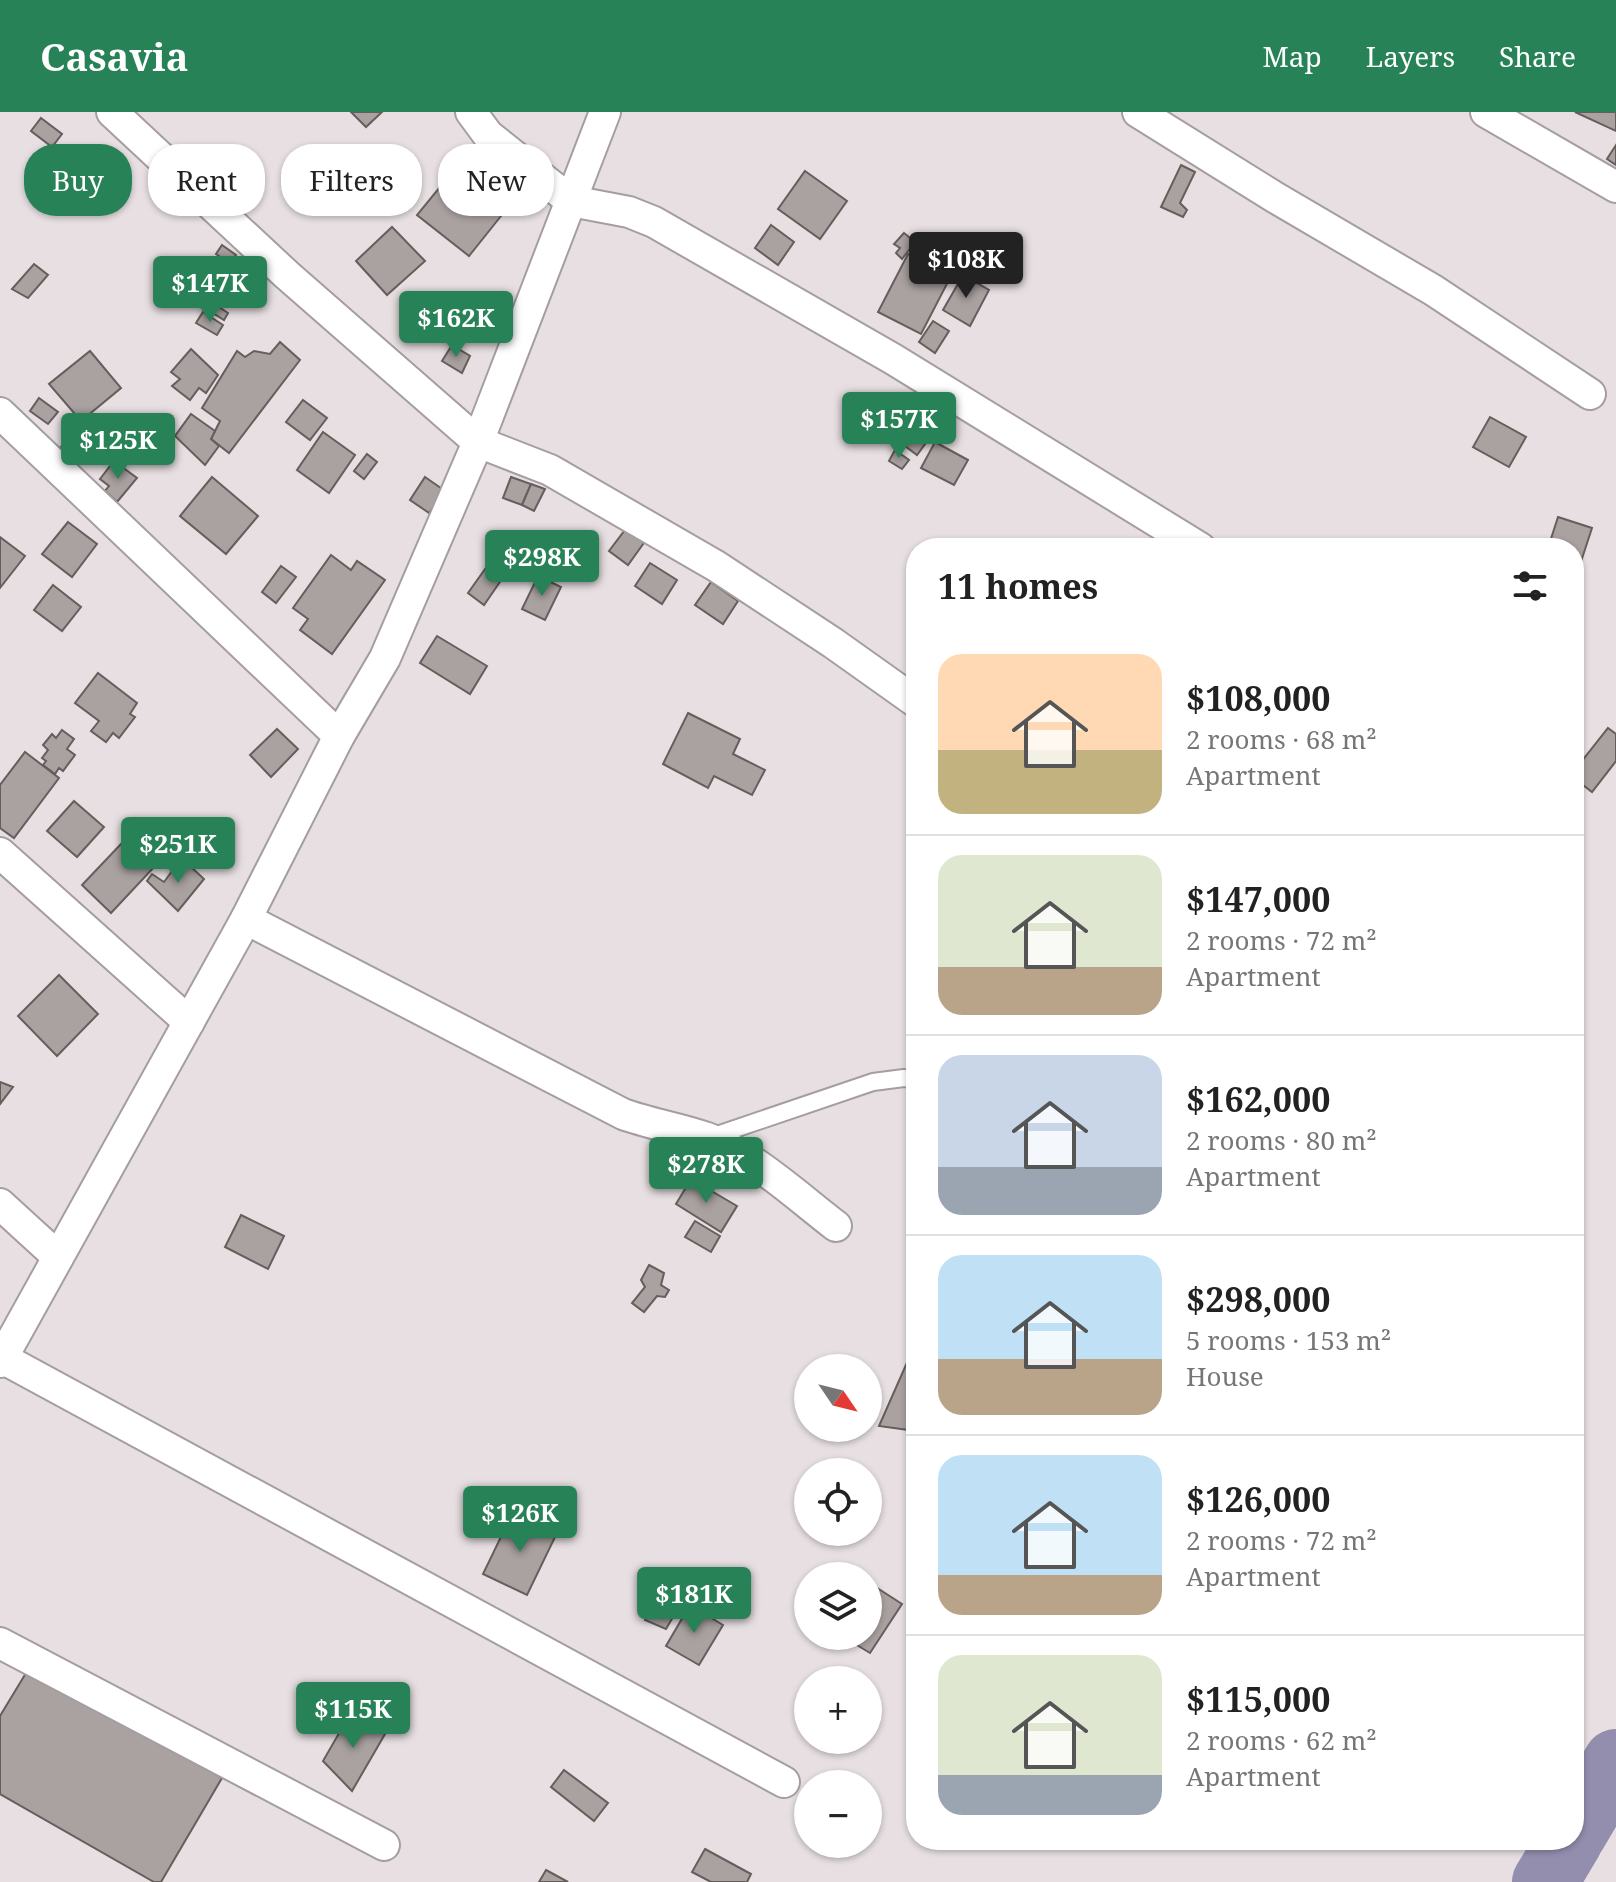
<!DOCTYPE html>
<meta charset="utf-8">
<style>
:root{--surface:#fff;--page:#f2f2f2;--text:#222;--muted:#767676;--line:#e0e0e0;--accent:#288257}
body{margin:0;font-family:"Noto Serif",serif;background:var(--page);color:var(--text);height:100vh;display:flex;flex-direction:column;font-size:30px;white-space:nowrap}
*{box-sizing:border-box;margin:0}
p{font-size:26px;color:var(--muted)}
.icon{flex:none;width:44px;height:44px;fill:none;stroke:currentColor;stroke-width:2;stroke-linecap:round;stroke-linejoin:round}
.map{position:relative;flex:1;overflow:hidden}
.details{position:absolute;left:906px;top:426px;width:678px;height:1312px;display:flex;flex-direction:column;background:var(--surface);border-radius:32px;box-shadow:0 2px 6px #0004}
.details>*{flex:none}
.banner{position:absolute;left:24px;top:32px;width:760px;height:72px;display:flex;gap:16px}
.needle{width:52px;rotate:125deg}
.controls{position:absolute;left:794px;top:1242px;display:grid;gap:16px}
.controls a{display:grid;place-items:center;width:88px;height:88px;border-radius:50%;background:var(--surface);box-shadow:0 2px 6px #0004;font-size:40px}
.price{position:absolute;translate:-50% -68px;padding:0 18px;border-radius:8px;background:var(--accent);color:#fff;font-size:26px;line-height:52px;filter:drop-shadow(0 2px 4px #0008)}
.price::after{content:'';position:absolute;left:50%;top:48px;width:24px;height:18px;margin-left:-12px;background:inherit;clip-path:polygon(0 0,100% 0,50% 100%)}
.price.active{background:#222;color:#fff}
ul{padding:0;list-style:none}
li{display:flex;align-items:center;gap:24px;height:200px;padding:0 32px}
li+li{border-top:2px solid var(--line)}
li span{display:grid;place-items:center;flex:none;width:224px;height:160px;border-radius:24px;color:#555}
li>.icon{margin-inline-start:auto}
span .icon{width:96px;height:96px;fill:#fffc;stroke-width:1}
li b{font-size:34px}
h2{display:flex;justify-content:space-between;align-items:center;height:96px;padding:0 32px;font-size:34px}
.tag{padding:0 28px;border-radius:32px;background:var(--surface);box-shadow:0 2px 6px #0004;font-size:28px;line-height:72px}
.tag.active{background:var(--accent);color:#fff}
header{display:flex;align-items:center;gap:48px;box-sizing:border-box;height:112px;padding:0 40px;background:var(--accent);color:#fff}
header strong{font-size:38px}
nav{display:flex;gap:44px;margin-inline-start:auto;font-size:28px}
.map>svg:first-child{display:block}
</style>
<header>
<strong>Casavia</strong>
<nav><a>Map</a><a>Layers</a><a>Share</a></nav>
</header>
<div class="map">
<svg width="1616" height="1770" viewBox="0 0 1616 1770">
<rect width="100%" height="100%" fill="#e7dfe1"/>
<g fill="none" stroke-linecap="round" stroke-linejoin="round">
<g stroke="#938eae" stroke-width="66">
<path d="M1574,1721L1616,1650"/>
<path d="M1545,1770L1570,1728"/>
</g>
</g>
<g fill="#aaa2a1" stroke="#655e5d" stroke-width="2">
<path d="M351,0H382L366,15Z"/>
<path d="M1575,0H1616V19Z"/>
<path d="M41,6L62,22L52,35L31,19Z"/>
<path d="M1616,33V53L1607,47Z"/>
<path d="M458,53L509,94L469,144L417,103Z"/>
<path d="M1181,53L1195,60L1180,91L1187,98L1183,105L1161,95Z"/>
<path d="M504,57L525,69L512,88L492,76Z"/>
<path d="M805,59L847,89L820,127L778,97Z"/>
<path d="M771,113L794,130L778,153L755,136Z"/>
<path d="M392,115L425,149L387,183L356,149Z"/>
<path d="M904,121L915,130L902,147L896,141L900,136L894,132Z"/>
<path d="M222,133L236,143L229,151L216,142Z"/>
<path d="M908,142L951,164L921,222L878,200Z"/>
<path d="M213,147L225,156L214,174L228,184L222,192L197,173Z"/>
<path d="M34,152L48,163L28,186L12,177Z"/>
<path d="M963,163L989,178L970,214L943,198Z"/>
<path d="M210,189L228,201L224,208L205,196Z"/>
<path d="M203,200L223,213L217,223L196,211Z"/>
<path d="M933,209L949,219L935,241L919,230Z"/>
<path d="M280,230L300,248L229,341L211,327L220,309L202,296L237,239L245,245L254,239L270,242Z"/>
<path d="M452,233L470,244L462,261L442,249Z"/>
<path d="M191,237L218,263L206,281L199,276L190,288L172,274L180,267L171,260Z"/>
<path d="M90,239L121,276L81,309L49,272Z"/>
<path d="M39,286L58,300L48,312L30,299Z"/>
<path d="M303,288L327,306L310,328L286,310Z"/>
<path d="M191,302L215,319L211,327L219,334L205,353L175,324Z"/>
<path d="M1490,305L1526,325L1509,355L1473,335Z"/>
<path d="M912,309L931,324L917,343L897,328Z"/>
<path d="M323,320L355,343L329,381L297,358Z"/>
<path d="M935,330L968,348L954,373L921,356Z"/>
<path d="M61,335L78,346L71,356L55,344Z"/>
<path d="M895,338L909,348L902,357L889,349Z"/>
<path d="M367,342L377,350L364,367L354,359Z"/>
<path d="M114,349L137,366L117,390L105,379L109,374L100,367Z"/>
<path d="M212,365L258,404L226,442L180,404Z"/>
<path d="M425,365L445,379L429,401L410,388Z"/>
<path d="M511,365L531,372L522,393L503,386Z"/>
<path d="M531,372L545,377L534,399L522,393Z"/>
<path d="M1558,405L1592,416L1574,471V436H1548Z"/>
<path d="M68,410L97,432L72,465L42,442Z"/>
<path d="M628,414L646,428L628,453L609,439Z"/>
<path d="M0,425L25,444L0,476Z"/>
<path d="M331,443L351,458L357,449L385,468L332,542L300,518L308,507L293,496Z"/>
<path d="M650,451L677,468L662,492L635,474Z"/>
<path d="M488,453L504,464L484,493L468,481Z"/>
<path d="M281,454L296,465L276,491L262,480Z"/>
<path d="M538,464L561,475L545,508L522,497Z"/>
<path d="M711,470L738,489L723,512L695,493Z"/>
<path d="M53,473L81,495L62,519L34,498Z"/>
<path d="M437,524L487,554L470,582L420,551Z"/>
<path d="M98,561L137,591L130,602L135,605L119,626L113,621L106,630L91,619L99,609L75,591Z"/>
<path d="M688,601L740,627L733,642L765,658L752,683L714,664L708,676L663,652Z"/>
<path d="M1608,616L1616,622V649L1592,680L1574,666V659Z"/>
<path d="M277,617L298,637L271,665L250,643Z"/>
<path d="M62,618L74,627L67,637L75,643L63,659L59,656L55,662L43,653L46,649L42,646L48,638L43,633L52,622L56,626Z"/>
<path d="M25,640L59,666L14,726L0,716V673Z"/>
<path d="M74,689L104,715L77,745L47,719Z"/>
<path d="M141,711L170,738L111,801L82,773Z"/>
<path d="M181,731L198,742L186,756L174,745Z"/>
<path d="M178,751L186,756L189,753L204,767L178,799L147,769L152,762L164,770Z"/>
<path d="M59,863L98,902L57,944L18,904Z"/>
<path d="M0,970L13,975L0,992Z"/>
<path d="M691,1067L737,1094L721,1120L676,1092Z"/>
<path d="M241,1103L284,1124L268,1157L225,1135Z"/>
<path d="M695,1109L720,1124L711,1140L685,1125Z"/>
<path d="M649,1153L664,1161L661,1173L669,1178L665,1185L657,1184L644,1200L632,1191L645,1175L641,1168Z"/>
<path d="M909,1246L916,1249V1319L879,1314Z"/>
<path d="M512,1402L556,1423L527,1483L483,1462Z"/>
<path d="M871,1472L902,1492L870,1541L842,1524H868V1477Z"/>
<path d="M659,1479L682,1490L666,1517L645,1508Z"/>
<path d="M690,1493L723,1513L699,1553L666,1534Z"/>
<path d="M29,1556L222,1666L161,1770H154L0,1682V1604Z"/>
<path d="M350,1602L385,1622L352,1679L323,1649Z"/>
<path d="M564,1658L608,1691L594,1709L551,1675Z"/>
<path d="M705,1737L751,1762L747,1770H711L692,1760Z"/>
<path d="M546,1758L568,1770H539Z"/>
</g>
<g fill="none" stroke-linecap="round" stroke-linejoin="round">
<defs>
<path id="service" d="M711,1025L873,970L904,966L916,968"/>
<g id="minor">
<path d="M112,0L287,163L478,330L550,358L716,454L833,531L916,590"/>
<path d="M471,0L488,23L571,89L629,100L654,110L893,247L1200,436"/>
<path d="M1138,0L1276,86L1433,178L1590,282"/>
<path d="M1486,0L1616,75"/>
<path d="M0,301L339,624"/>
<path d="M0,741L189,910"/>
<path d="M246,807L623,1002C650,1012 679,1016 707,1026C752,1042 798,1085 836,1114"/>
<path d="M0,1092L58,1145"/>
<path d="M2,1246L784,1670"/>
<path d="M0,1250L246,807L339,624L385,546L478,330L605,0"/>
<path d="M0,1531L384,1733"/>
</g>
</defs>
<use href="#service" stroke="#a59da0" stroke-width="20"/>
<use href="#minor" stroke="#a59da0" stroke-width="34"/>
<use href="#service" stroke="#fff" stroke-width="16"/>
<use href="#minor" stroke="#fff" stroke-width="30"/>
</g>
</svg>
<div class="controls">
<a><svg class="needle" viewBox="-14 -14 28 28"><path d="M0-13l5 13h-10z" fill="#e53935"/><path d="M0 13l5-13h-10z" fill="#767676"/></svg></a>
<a><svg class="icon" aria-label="locate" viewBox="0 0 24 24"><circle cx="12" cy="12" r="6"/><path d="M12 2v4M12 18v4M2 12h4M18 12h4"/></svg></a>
<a><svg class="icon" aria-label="layers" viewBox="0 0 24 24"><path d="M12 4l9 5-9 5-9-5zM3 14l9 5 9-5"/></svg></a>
<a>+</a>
<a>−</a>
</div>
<b class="price active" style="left:966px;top:188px">$108K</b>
<b class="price" style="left:210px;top:212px">$147K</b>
<b class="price" style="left:456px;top:247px">$162K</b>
<b class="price" style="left:899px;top:348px">$157K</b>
<b class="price" style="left:118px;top:369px">$125K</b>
<b class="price" style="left:542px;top:486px">$298K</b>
<b class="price" style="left:178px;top:773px">$251K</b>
<b class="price" style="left:706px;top:1093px">$278K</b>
<b class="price" style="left:520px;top:1442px">$126K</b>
<b class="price" style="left:694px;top:1523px">$181K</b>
<b class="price" style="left:353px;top:1638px">$115K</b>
<div class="banner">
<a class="tag active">Buy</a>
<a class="tag">Rent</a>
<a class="tag">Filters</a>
<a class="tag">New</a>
</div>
<section class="details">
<h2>11 homes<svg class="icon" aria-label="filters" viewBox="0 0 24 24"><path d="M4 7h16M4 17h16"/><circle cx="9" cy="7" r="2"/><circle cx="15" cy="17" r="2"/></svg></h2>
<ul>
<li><span style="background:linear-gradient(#ffd9b3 60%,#c2b280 0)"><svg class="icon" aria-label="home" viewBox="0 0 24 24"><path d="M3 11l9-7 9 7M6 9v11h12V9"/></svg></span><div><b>$108,000</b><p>2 rooms · 68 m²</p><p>Apartment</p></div></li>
<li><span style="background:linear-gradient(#dfe7d0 70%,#b9a48a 0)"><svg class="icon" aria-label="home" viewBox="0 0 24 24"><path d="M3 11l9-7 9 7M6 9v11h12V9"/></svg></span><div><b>$147,000</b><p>2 rooms · 72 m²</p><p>Apartment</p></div></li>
<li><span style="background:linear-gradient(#c9d6e8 70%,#9aa5b1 0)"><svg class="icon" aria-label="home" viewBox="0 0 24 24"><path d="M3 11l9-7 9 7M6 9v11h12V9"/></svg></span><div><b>$162,000</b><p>2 rooms · 80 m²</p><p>Apartment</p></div></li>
<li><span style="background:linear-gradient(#bfe0f5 65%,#b9a48a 0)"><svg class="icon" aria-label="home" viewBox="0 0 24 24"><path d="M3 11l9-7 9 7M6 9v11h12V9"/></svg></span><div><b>$298,000</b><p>5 rooms · 153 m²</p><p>House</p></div></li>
<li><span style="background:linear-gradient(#bfe0f5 75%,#b9a48a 0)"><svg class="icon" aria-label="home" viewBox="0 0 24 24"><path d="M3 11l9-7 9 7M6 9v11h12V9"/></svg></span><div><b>$126,000</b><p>2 rooms · 72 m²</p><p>Apartment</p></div></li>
<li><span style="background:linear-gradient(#dfe7d0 75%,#9aa5b1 0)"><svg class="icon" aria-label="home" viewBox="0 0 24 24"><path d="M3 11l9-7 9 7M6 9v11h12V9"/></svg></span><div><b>$115,000</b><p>2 rooms · 62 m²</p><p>Apartment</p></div></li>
</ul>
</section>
</div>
